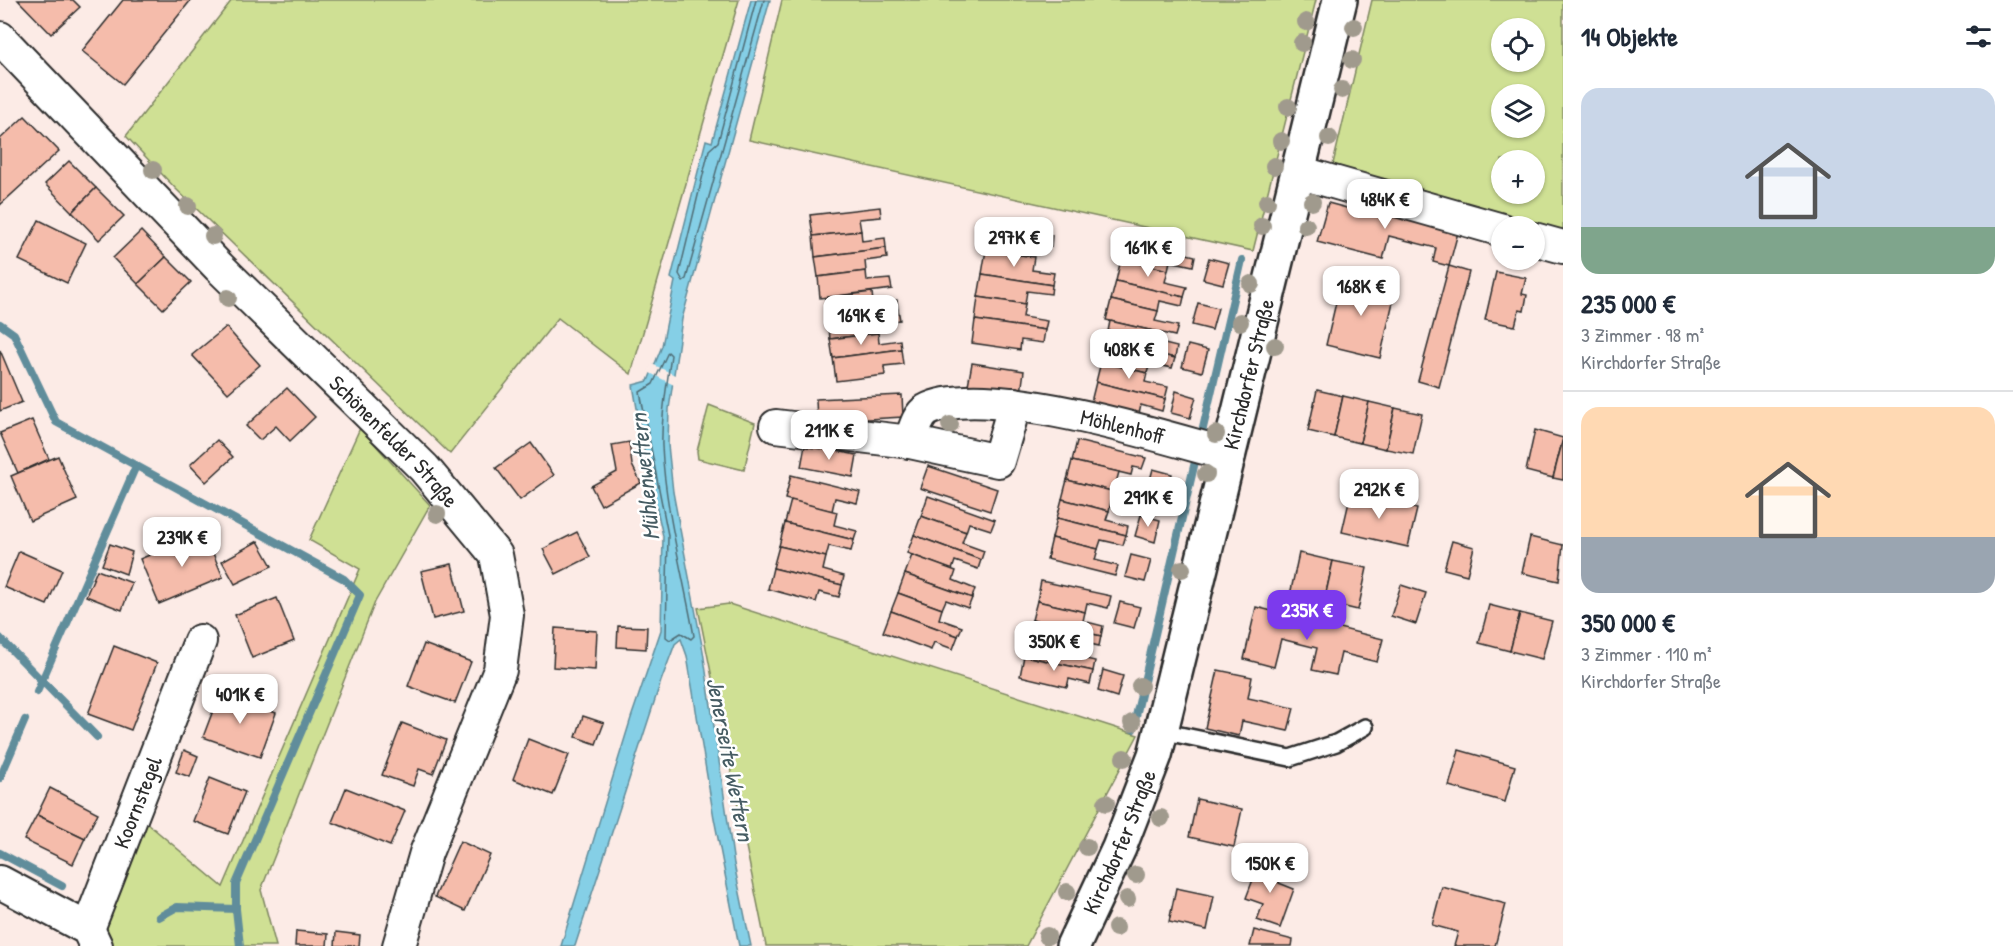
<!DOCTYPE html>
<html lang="de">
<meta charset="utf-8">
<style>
:root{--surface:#fff;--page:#f6f6f7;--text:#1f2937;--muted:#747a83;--line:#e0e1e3;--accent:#7c3aed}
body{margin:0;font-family:"Patrick Hand",sans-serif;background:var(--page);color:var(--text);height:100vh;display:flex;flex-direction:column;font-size:22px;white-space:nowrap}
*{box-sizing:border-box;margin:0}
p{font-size:20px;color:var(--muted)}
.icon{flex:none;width:33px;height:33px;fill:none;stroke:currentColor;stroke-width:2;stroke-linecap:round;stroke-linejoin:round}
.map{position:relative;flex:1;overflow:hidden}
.drawer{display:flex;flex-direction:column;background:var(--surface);width:450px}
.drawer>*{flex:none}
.controls{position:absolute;left:1491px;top:18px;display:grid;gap:12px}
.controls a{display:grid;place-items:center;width:54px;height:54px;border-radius:50%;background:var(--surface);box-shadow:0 2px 4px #0004;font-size:30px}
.price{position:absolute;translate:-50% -51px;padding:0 14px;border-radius:12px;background:#fff;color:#222;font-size:20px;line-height:39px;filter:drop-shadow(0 2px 3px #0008)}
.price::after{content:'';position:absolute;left:50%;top:36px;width:18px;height:14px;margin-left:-9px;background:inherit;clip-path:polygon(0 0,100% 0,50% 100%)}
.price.active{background:var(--accent);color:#fff}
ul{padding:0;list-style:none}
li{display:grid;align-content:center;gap:12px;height:318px;padding:0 18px}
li+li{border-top:2px solid var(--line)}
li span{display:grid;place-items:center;height:186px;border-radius:18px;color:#555}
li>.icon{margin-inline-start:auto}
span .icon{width:108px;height:108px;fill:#fffc;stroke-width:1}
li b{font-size:26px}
h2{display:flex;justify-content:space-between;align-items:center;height:72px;padding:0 18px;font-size:26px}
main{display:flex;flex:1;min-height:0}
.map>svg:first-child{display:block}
</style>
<main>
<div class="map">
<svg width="1563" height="946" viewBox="0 0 1563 946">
<rect width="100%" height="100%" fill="#fcebe6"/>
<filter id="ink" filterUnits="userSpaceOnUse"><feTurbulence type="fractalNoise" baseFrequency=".0167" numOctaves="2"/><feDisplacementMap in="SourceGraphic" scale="12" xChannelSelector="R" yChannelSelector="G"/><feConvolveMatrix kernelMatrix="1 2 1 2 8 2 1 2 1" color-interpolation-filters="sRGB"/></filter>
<g filter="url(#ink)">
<g fill="#cfe094" stroke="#7d8660" stroke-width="1.5" fill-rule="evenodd">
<path d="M232,0H739L631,374L558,318L450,454L176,189L126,136Z"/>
<path d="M782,0H1316L1253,251L749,140Z"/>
<path d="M1372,0H1563V233L1332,168ZM1502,28H1534V62H1502ZM1502,94H1534V128H1502ZM1502,160H1534V194H1502Z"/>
<path d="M709,405L755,423L744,470L698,459L697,451Z"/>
<path d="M360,428L430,505L375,602L261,890L276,946H107L100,930L141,818L223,887L360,569L309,540Z"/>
<path d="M729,604L1138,735L1026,946H766L698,608Z"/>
</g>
<path fill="#85cfe6" stroke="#618d9b" stroke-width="1.5" d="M751,0H770L682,319L669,409L668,445L673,492L703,651L734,864L751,946H739L714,818L687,656L681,639L675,644L661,681L575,946H561L631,718L661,630L663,536L646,461L633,385L648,381L662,346L675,281L671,278L706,140L712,142Z"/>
<path fill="#fcebe6" d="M652,364L677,376L676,386L648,372Z"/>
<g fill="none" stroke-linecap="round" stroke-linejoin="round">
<g stroke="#4f6d76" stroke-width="1.5">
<path d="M756,0L718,142L709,150L679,274L683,281L686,279L764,0"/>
<path d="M668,352L671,355C667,385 661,416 662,446C665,509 683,574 694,636L691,639L681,633L670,640L666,637L668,535L640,392L653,384Z"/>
</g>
<g stroke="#618d9b" stroke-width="8">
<path d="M0,324L14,334L56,422L344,579L360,595L236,884V909"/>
<path d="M1200,441L1242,260"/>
<path d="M0,638L97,737"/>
<path d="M37,692L136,466"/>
<path d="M1133,729L1197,453"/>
<path d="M0,778L25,720"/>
<path d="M0,853L62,886"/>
<path d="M159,917L177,907L236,909L240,946"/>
</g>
</g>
<g fill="#f5bcab" stroke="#2b2b2b" stroke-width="1.5">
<path d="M18,0H73L80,7L51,34Z"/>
<path d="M123,0H191L123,84L82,51Z"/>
<path d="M25,116L59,151L0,205V139Z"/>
<path d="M69,161L96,188L72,212L45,184Z"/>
<path d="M96,188L124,216L99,240L72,212Z"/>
<path d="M1350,197L1460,225L1449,266L1433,262L1436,248L1389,236L1383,259L1317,242L1328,203L1347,208Z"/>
<path d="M880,207L881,217L859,219L861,231L813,236L810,215Z"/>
<path d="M39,220L86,243L67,283L19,260Z"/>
<path d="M982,225L1052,235L1051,247L1029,243L1027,256L979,249Z"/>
<path d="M141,231L166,257L138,284L113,258Z"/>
<path d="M861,231L862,241L885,238L886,248L815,257L813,236Z"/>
<path d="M1125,239L1195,256L1193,266L1170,261L1168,270L1121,259Z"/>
<path d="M886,248L887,258L865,261L866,271L818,277L815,257Z"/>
<path d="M986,250L1034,257L1032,270L1054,273L1052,285L982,274Z"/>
<path d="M166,257L191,282L163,309L138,284Z"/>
<path d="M1209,258L1229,263L1223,284L1203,279Z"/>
<path d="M1121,259L1168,270L1165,282L1187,287L1184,297L1116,281Z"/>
<path d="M1449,266L1469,272L1439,387L1418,381Z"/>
<path d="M866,271L867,281L890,279L892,289L820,298L818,277Z"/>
<path d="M1496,272L1526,278L1522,294L1527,295L1524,311L1519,310L1515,326L1485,320Z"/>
<path d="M982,274L1052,285L1051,294L1027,291L1025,304L978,297Z"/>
<path d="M1342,277L1396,289L1380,358L1326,345Z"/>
<path d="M1116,281L1184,297L1182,306L1160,301L1158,311L1111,300Z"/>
<path d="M872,292L873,303L897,300L898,309L828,317L825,298Z"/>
<path d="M978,297L1025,304L1023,317L1047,321L1045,330L975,320Z"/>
<path d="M1111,300L1158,311L1155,321L1178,326L1175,336L1106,320Z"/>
<path d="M1198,303L1218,308L1212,330L1192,325Z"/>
<path d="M898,309L900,320L877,322L878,333L830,339L828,317Z"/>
<path d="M975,320L1045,330L1043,343L1021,340L1020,350L972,343Z"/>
<path d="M1110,321L1158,332L1156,342L1177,347L1175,358L1106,342Z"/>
<path d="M226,327L260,365L228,393L192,355Z"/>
<path d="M878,333L879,343L900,340L901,349L833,358L830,339Z"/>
<path d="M1106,342L1175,358L1172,368L1150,363L1147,373L1101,362Z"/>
<path d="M1188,345L1208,350L1202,372L1182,367Z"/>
<path d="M901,349L903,364L884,366L885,375L836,381L833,358Z"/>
<path d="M0,350L22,402L0,411Z"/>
<path d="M1101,362L1147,373L1145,382L1168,387L1165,399L1096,382Z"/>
<path d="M972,363L1024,371L1021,393L968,385Z"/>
<path d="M1096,382L1165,399L1162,411L1141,405L1139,414L1091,402Z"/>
<path d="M287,388L315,417L290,441L276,426L260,440L246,426Z"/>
<path d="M1317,390L1343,396L1334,437L1308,431Z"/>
<path d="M1176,391L1196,397L1190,418L1171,413Z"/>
<path d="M902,395L903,417L817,422L816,399Z"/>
<path d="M1343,396L1369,402L1360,443L1334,437Z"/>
<path d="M1369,402L1395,408L1386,449L1360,443Z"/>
<path d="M1395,408L1422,414L1413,454L1386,449Z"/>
<path d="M32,420L49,459L18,473L0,433Z"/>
<path d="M1535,430L1563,438L1553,478L1526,471Z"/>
<path d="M1563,439V480L1553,478Z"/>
<path d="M217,440L233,457L206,482L190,465Z"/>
<path d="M1077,441L1146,458L1142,469L1133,467L1131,475L1072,461Z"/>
<path d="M629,442L632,465L641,483L601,505L591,486L617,472L612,445Z"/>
<path d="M531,443L554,475L520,500L496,468Z"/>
<path d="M805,445L857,455L853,477L801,467Z"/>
<path d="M58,456L77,500L30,521L11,476Z"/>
<path d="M1072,461L1119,472L1116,483L1138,489L1136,497L1067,480Z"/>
<path d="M928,466L997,489L990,511L920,488Z"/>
<path d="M1153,469L1172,474L1167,496L1147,491Z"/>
<path d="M791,475L860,492L857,503L835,498L832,511L785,499Z"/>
<path d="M1067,480L1136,497L1134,506L1111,501L1109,511L1062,499Z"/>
<path d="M1351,493L1417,509L1408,547L1342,532Z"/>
<path d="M928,496L995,520L991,530L969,523L966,532L921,516Z"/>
<path d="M1062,499L1109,511L1106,520L1128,526L1126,535L1057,518Z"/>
<path d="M791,500L837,512L834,525L857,531L854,540L785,523Z"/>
<path d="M1141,515L1160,520L1155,542L1135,536Z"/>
<path d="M921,516L966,532L962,543L984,551L981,560L914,535Z"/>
<path d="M1057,518L1126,535L1123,545L1101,540L1098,549L1052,538Z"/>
<path d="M785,523L854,540L851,551L829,546L826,557L779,546Z"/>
<path d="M204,532L223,577L159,604L140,559Z"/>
<path d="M577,532L590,557L556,574L543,549Z"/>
<path d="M914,535L981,560L978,569L955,561L952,570L907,553Z"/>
<path d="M1530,537L1563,545L1559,581L1522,573Z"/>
<path d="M1052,538L1098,549L1095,560L1118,566L1115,576L1047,559Z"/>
<path d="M258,541L272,566L235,584L222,561Z"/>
<path d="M1452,541L1474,547L1467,575L1444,569Z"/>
<path d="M110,544L132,552L126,574L102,565Z"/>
<path d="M779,546L826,557L823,570L844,576L842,585L773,568Z"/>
<path d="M19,551L62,570L47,605L4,587Z"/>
<path d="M1299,553L1333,561L1324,602L1290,595Z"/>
<path d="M912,555L956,571L953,580L975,589L972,598L905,574Z"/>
<path d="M1131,555L1151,560L1145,582L1125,577Z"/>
<path d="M1333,561L1367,568L1358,610L1324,602Z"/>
<path d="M452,564L464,611L433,619L421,571Z"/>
<path d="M773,568L842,585L839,597L819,592L816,602L768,589Z"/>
<path d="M97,570L132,583L122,610L86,596Z"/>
<path d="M905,574L972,598L968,608L946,600L942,609L898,593Z"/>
<path d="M1041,581L1111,596L1108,608L1087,603L1085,612L1037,601Z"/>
<path d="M1401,585L1426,593L1416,624L1391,616Z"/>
<path d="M898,593L942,609L939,619L962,627L958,636L891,611Z"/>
<path d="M277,598L294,641L252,658L235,615Z"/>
<path d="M1037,601L1085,612L1083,621L1103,626L1101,636L1032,620Z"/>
<path d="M1120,602L1140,607L1134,628L1114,623Z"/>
<path d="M1489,605L1520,613L1510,651L1479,643Z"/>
<path d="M1256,607L1383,639L1377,662L1341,653L1336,675L1312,670L1317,648L1281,639L1274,667L1244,659Z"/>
<path d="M891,611L958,636L953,649L934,642L931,650L883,632Z"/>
<path d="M1520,613L1552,621L1542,659L1510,651Z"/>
<path d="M1032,620L1101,636L1099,646L1077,641L1075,649L1028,638Z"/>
<path d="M618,626L647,627L646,649L617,647Z"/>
<path d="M555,628L597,631L595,670L553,667Z"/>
<path d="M1028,638L1075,649L1073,656L1095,661L1093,671L1024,656Z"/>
<path d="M424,644L471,662L455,703L408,686Z"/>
<path d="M114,646L157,663L131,730L88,714Z"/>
<path d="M1024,656L1093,671L1090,684L1069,679L1067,687L1020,676Z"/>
<path d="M1103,670L1123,676L1117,697L1098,691Z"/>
<path d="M1218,670L1252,677L1248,698L1294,708L1288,731L1242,721L1239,736L1205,728Z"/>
<path d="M220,692L276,713L260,757L203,737Z"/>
<path d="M583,716L604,723L596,744L576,737Z"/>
<path d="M402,723L446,740L433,774L419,769L413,786L382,775Z"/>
<path d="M528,739L569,755L553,795L513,779Z"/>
<path d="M184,750L198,756L190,777L176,772Z"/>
<path d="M1459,750L1515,766L1505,802L1449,786Z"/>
<path d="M210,778L245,792L228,834L193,821Z"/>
<path d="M50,788L98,813L85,838L37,815Z"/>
<path d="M346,788L405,811L390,846L332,822Z"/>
<path d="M1197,799L1242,809L1234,847L1189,837Z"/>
<path d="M37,815L85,838L73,864L24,840Z"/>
<path d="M460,841L490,855L465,911L435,897Z"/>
<path d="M1260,861L1284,869L1279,883L1294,889L1280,928L1257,920L1263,904L1246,898Z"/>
<path d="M1442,887L1506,904L1495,946H1454L1458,932L1432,925Z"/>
<path d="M1176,888L1214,896L1207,930L1169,922Z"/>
<path d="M1254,930L1293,940L1292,946H1250Z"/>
<path d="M296,931L328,934L327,946H295Z"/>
<path d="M336,932L360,935L359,946H335Z"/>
</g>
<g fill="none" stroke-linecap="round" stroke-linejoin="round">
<defs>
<path id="service" d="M1161,731L1290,758L1336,743L1365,727"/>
<g id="minor">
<path id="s1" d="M0,38L219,267L424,468L496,555L507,615L500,670L426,853L399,946"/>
<path d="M1298,172L1502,230"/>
<path d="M1534,239L1563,247"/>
<path d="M776,426L910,442L998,461L1015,404"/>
<path id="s2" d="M910,442C914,432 917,416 927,410C983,380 1167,438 1229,455"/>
<path d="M0,882L88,929L96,946"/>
<path id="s3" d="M88,929L200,641"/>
</g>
<g id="tertiary">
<path id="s4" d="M1073,946L1119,848L1155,755L1340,0"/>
</g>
</defs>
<use href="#service" stroke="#2b2b2b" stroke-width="20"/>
<use href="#minor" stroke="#2b2b2b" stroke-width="36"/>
<use href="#tertiary" stroke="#2b2b2b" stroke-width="38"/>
<use href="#service" stroke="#fff" stroke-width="15"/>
<use href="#minor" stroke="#fff" stroke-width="32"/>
<use href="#tertiary" stroke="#fff" stroke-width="33"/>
</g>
<g fill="#a09a8d">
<circle cx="1306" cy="22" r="9"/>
<circle cx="1354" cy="27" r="9"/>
<circle cx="1302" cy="43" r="9"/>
<circle cx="1352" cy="60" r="9"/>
<circle cx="1342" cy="90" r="9"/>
<circle cx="1288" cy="107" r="9"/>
<circle cx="1329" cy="138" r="9"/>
<circle cx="1281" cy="141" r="9"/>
<circle cx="1274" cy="166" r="9"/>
<circle cx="153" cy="170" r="9"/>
<circle cx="1267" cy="202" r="9"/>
<circle cx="1312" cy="202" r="9"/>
<circle cx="188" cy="206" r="9"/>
<circle cx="1262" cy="226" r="9"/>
<circle cx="1306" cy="226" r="9"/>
<circle cx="213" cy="236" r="9"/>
<circle cx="1251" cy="284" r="9"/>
<circle cx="228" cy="298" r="9"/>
<circle cx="1240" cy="322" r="9"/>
<circle cx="1275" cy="346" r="9"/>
<circle cx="950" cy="425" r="9"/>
<circle cx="1216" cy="434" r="9"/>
<circle cx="1206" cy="474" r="9"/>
<circle cx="437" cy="514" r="9"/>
<circle cx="1182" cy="569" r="9"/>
<circle cx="1140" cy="686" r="9"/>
<circle cx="1132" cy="723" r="9"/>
<circle cx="1124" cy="758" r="9"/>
<circle cx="1106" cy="803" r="9"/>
<circle cx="1161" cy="818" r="9"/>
<circle cx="1087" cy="847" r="9"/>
<circle cx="1136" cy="875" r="9"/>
<circle cx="1067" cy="892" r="9"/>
<circle cx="1127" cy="899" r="9"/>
<circle cx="1116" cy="928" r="9"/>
<circle cx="1047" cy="936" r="9"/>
</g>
</g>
<g text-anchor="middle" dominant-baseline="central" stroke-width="5" stroke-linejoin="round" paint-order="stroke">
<g font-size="22" fill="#2b2b2b" stroke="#fff">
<text stroke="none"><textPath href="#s4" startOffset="600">Kirchdorfer Straße</textPath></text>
<text stroke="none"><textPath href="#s2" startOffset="236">Möhlenhoff</textPath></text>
<text stroke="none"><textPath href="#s1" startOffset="564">Schönenfelder Straße</textPath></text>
<text stroke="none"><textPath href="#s3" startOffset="136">Koornstegel</textPath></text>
<text stroke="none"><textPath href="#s4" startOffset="114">Kirchdorfer Straße</textPath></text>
</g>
<g font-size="24" font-style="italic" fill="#465c63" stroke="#fff">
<text transform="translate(644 477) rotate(-96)">Mühlenwettern</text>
<text transform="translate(731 759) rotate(79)">Jenerseite Wettern</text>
</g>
</g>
</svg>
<div class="controls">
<a><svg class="icon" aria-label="locate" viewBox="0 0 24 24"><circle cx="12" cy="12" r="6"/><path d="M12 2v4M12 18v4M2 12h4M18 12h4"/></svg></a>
<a><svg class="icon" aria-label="layers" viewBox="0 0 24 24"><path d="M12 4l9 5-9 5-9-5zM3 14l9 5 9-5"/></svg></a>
<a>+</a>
<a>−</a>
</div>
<b class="price" style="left:1385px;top:230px">484K €</b>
<b class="price" style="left:1014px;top:268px">297K €</b>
<b class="price" style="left:1148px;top:278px">161K €</b>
<b class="price" style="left:1361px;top:317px">168K €</b>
<b class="price" style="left:861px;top:346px">169K €</b>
<b class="price" style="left:1129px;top:380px">408K €</b>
<b class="price" style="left:829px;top:461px">211K €</b>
<b class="price" style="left:1379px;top:520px">292K €</b>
<b class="price" style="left:1148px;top:528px">291K €</b>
<b class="price" style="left:182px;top:568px">239K €</b>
<b class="price active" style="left:1307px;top:641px">235K €</b>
<b class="price" style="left:1054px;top:672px">350K €</b>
<b class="price" style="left:240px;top:725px">401K €</b>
<b class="price" style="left:1270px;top:894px">150K €</b>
</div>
<section class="drawer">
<h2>14 Objekte<svg class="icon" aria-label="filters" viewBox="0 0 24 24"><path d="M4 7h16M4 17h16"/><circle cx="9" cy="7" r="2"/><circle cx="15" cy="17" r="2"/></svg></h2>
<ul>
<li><span style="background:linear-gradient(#c9d6e8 75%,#7fa58c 0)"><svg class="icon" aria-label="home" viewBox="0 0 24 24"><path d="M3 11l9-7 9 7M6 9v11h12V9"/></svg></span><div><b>235 000 €</b><p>3 Zimmer · 98 m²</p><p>Kirchdorfer Straße</p></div></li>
<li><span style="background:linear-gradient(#ffd9b3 70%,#9aa5b1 0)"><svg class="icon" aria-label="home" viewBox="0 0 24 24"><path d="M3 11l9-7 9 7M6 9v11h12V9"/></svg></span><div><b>350 000 €</b><p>3 Zimmer · 110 m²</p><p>Kirchdorfer Straße</p></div></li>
</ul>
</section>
</main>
